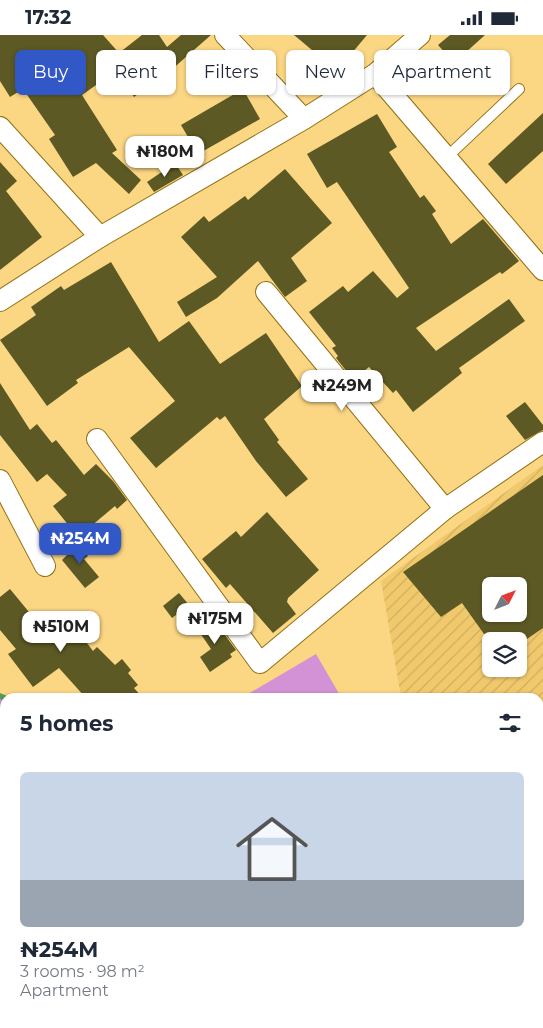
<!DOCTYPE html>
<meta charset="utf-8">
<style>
:root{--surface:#fff;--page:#f6f6f7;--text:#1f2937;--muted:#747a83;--line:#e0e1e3;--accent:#3257c7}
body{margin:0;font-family:Montserrat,sans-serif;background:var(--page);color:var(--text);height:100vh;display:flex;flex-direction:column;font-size:19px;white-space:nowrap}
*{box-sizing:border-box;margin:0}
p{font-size:16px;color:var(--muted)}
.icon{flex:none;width:28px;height:28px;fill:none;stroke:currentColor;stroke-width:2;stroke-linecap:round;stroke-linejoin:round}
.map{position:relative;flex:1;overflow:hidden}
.details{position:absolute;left:0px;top:658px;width:544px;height:336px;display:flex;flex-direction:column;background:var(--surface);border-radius:15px 15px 0 0;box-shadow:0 1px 4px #0004}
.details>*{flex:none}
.hud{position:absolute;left:15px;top:15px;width:514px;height:45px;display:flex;gap:10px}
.needle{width:32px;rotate:48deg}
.buttons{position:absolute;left:482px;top:542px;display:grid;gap:10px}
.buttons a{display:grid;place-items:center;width:45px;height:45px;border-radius:8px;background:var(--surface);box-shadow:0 1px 4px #0004;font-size:25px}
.price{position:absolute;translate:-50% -42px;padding:0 11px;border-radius:10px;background:#fff;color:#222;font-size:16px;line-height:32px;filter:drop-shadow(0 1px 2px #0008)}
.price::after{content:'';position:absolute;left:50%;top:30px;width:15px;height:11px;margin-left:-8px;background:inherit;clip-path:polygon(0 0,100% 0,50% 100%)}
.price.current{background:var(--accent);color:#fff}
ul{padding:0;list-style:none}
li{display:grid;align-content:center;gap:10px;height:265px;padding:0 20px}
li+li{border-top:1px solid var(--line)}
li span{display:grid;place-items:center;height:155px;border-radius:8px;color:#555}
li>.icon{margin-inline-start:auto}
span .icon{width:90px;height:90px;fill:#fffc;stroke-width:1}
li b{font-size:21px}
h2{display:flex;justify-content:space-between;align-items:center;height:60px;padding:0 20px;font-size:21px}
.chip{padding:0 18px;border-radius:8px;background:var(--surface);box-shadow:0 1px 4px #0004;font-size:18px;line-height:45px}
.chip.current{background:var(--accent);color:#fff}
.status{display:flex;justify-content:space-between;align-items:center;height:35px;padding:0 25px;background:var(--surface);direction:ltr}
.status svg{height:14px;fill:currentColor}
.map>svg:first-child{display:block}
</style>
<div class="status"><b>17:32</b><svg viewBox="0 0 49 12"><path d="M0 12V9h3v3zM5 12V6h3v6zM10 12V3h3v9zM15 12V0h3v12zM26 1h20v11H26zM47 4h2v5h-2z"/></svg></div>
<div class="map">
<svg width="543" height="993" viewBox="0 0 543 993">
<defs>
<pattern id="industrial-furrows" width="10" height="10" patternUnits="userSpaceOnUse" patternTransform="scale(1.25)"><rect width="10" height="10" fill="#f1c96d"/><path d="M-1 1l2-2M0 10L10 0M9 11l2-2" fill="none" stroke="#d0ad5e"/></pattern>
</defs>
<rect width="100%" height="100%" fill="#fbd683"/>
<g fill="url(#industrial-furrows)" fill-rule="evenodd">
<path d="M543,430V789L539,783V662H401L381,546ZM491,551H519V579H491ZM491,606H519V634H491Z"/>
<path d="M148,989H340L343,993H143Z"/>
</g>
<g fill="#d492d6">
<path d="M316,619L341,662H243Z"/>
<path d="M0,658L8,662H5V989H148L143,993H0Z"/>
<path d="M543,894V993H343L340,989H539V895Z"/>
</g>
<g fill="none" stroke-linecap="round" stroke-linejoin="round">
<g stroke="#549d5b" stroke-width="5.5">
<path d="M0,661L5,663"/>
<path d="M539,940L543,942"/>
</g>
</g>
<g fill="#5c5924" fill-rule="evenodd">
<path d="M0,0H103L119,18L142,0H159L167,12L181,0H211L170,36L134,62L120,42L117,44L113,38L82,60L117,115L112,118L141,145L129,159L96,128L73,142L49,104L55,100L23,54L10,62L0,46Z"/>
<path d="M294,0H367L337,36Z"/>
<path d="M450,0H485L454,28L438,10Z"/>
<path d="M243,54L260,84L198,119L181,90Z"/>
<path d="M543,78V116L506,149L488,129Z"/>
<path d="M377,79L397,112L389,117L420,163L424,160L436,176L432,179L451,209L483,184L519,226L502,239L500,237L416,293L436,316L509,264L525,286L459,333L462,338L413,377L396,355L393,358L369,332L354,344L352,343L336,323L338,321L332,313L336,311L309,277L343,251L348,257L373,236L397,263L409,253L337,147L327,153L307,119Z"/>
<path d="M0,127L17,146L6,156L42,202L0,235Z"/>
<path d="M175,128L183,140L154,157L147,147Z"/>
<path d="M285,134L332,188L291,223L307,246L285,262L258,226L217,263L186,282L177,267L217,242L181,202L204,181L209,187L245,161L248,165Z"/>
<path d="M111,227L159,307L189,286L220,329L266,298L302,351L264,384L279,405L277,407L308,444L286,462L256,426L225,381L220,385L217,382L156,433L130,403L175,366L129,312L76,345L78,348L47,371L0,305L36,280L31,272L61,251L64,255Z"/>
<path d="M0,348L30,395L37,389L52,408L56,405L84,440L96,429L113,446L127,465L117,474L115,471L78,502L53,471L67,460L47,439L37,447L0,400Z"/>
<path d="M525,367L543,390V395L525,405L506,381Z"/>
<path d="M543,440V593L524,606H489L462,568L441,582L403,537ZM491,551H519V579H491Z"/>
<path d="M267,477L319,535L288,563L287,567L296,579L273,598L230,549L226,553L202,524L236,496L241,502Z"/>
<path d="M76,507L88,521L84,524L99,542L85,553L62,525L68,519L65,515Z"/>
<path d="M10,554L43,594L64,578L93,616L97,612L115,630L122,624L131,635L128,638L138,650L134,653L142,662H85L59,633L33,652L8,619L16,614L0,595V562Z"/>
<path d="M179,558L189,570L172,583L163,571Z"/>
<path d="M211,581L236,615L230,619L232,622L210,637L200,622L211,614L196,592Z"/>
</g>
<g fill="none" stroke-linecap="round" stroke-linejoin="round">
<defs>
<g id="lane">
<path d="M447,122L519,54"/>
<path d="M120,993L126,989"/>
</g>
<g id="street">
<path d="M225,0L304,84"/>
<path d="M375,39L543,235"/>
<path d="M0,92L100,202"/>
<path d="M266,257L445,474"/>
<path d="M0,266L100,202L304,84L375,39L420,0"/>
<path d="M97,404L260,628L445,474L543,407"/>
<path d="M0,445L45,531"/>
<path d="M539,684L543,681"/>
</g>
</defs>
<use href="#lane" stroke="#927012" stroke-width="12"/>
<use href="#street" stroke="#927012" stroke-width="22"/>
<use href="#lane" stroke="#fff" stroke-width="10"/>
<use href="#street" stroke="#fff" stroke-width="20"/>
</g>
</svg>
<div class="buttons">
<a><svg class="needle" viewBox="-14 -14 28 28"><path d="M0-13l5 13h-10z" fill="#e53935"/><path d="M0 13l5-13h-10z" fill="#747a83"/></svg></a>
<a><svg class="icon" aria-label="layers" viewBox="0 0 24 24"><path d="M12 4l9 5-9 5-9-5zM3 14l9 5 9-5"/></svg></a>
</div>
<b class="price" style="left:165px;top:143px">₦180M</b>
<b class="price" style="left:342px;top:377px">₦249M</b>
<b class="price current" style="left:80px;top:530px">₦254M</b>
<b class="price" style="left:215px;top:610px">₦175M</b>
<b class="price" style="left:61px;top:618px">₦510M</b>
<div class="hud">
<a class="chip current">Buy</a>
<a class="chip">Rent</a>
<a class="chip">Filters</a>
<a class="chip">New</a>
<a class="chip">Apartment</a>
</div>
<section class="details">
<h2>5 homes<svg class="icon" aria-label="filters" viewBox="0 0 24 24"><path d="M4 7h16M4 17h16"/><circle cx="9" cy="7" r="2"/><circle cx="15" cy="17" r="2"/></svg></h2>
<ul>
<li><span style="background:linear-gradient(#c9d6e8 70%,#9aa5b1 0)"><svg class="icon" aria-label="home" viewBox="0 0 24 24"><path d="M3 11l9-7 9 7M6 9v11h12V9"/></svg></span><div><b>₦254M</b><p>3 rooms · 98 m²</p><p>Apartment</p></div></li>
</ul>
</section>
</div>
